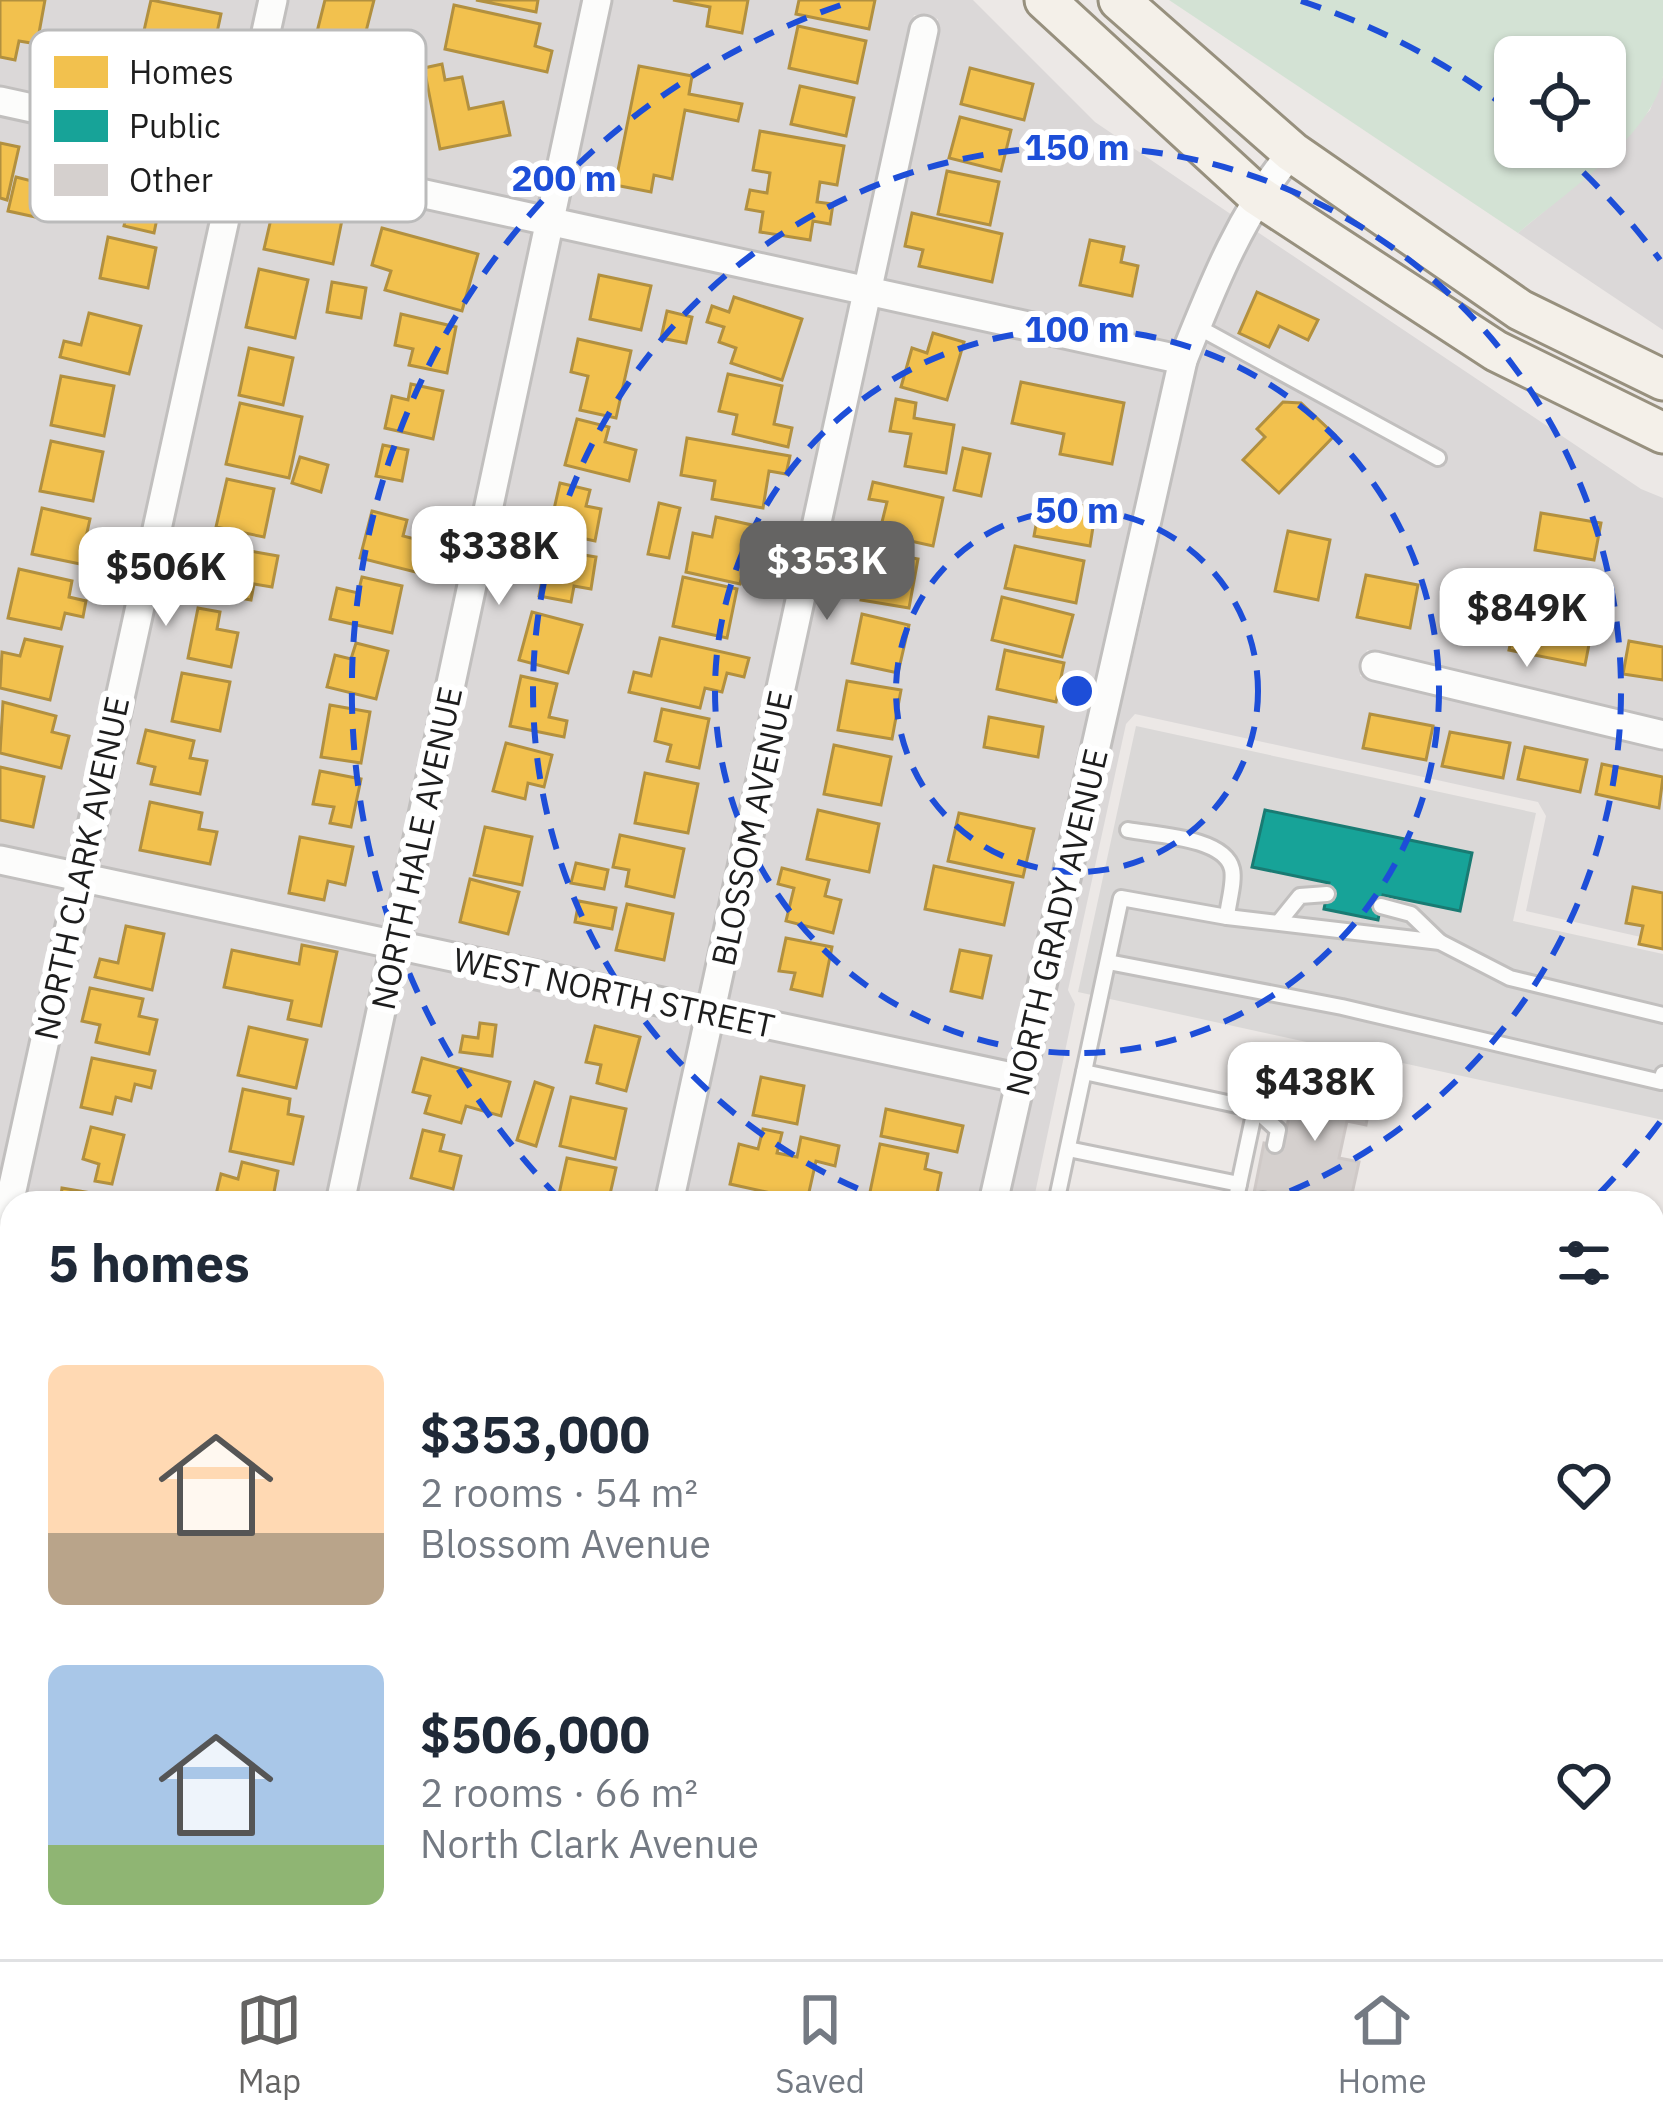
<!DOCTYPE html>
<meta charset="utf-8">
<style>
:root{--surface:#fff;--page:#f2f2f3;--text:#1f2937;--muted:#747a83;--line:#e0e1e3;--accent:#656463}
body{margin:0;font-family:"IBM Plex Sans",sans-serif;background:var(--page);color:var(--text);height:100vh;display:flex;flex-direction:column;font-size:45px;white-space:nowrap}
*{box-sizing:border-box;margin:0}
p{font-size:39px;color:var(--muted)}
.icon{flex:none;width:66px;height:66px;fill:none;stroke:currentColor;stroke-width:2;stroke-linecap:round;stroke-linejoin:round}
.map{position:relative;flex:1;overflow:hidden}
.panel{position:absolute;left:0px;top:1191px;width:1665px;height:768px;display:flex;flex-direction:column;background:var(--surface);border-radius:36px 36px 0 0;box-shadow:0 3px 9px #0004}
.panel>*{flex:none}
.buttons{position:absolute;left:1494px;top:36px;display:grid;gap:24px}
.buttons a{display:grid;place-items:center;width:132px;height:132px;border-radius:18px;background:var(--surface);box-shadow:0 3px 9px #0004;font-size:60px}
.price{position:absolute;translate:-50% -102px;padding:0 27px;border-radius:24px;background:#fff;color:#222;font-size:39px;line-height:78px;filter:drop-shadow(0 3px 6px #0008)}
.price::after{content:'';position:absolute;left:50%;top:72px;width:36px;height:27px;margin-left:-18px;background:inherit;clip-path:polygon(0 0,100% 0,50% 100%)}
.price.active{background:var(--accent);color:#fff}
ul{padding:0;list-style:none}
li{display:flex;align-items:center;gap:36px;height:300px;padding:0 48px}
li span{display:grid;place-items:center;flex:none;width:336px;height:240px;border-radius:18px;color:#555}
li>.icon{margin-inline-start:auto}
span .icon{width:144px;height:144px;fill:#fffc;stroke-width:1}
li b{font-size:51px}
h2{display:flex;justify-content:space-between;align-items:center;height:144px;padding:0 48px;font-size:51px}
.menu{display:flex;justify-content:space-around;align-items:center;height:168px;border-top:3px solid var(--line);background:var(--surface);font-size:33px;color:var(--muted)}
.menu a{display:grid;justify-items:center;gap:6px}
.menu .active{color:var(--accent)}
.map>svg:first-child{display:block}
</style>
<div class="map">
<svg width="1663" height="1959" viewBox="0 0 1663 1959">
<rect width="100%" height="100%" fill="#ece8e6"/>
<g fill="#dbd8d8">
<path d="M0,0H260L229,136L0,86Z"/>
<path d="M286,0H584L541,204L254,141Z"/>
<path d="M610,0H973L1095,122L1232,215L1176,344L883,279L938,19L914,15L858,274L565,209Z"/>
<path d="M1663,76V330L1518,233L1594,170L1650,110Z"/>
<path d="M0,115L223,163L70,861L0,846Z"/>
<path d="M248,168L535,231L386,928L94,866Z"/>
<path d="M1253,229L1641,489L1663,498V721L1367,650L1360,676L1663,750V942L1526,911L1546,816L1538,802L1135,714L1126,724L1068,990L1075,1004L1033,1203H1005L1144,609L1195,364Z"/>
<path d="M559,236L852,301L702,996L410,934Z"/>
<path d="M877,306L1168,371L1120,603L1009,1062L726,1001Z"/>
<path d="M0,875L64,888L0,1186Z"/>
<path d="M88,893L380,956L327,1203H22Z"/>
<path d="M405,961L696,1024L657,1203H353Z"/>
<path d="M720,1029L1003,1089L980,1203H682Z"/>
<path d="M1653,1248L1663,1251V1334L1653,1381Z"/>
<path d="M12,1249V1594L0,1592V1304Z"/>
<path d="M12,1643V1947H228L225,1959H0V1702Z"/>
<path d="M254,1947H531L529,1959H251Z"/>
<path d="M557,1947H827L825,1959H554Z"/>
<path d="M853,1947H1532L1529,1959H850Z"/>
<path d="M1557,1947H1653L1663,1959H1555Z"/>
</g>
<g fill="#efdbdf">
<path d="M1663,1488V1754L1653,1802V1534Z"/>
<path d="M1653,1845L1663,1847V1922L1653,1919Z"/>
</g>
<path fill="#dad8d7" d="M1136,726L1536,813L1513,921L1663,954V1120L1078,992Z"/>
<g fill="#d3e2d4" fill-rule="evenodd">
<path d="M1169,0H1663C1663,24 1663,52 1663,76C1653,135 1562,196 1518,233ZM1515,57H1605V147H1515Z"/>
<path d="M1663,1754V1847L1653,1845V1802Z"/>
</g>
<g fill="#f2c14e" stroke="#b2903f" stroke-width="3">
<path d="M0,0H45L37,44L19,41L15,60L0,57Z"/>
<path d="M151,0L221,14L213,51L143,35Z"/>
<path d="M325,0H374L361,51L315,40Z"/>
<path d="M476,0H538L536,12Z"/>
<path d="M673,0H748L742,33L707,26L710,7Z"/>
<path d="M799,0H875L869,29L796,14Z"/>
<path d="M454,5L540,24L535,46L552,51L547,72L445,49Z"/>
<path d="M798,26L866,41L857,83L789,68Z"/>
<path d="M442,64L445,80L462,77L469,109L503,102L510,135L440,149L424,68Z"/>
<path d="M639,66L692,76L689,94L742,104L738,121L685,110L672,179L654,175L651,192L615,185Z"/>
<path d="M970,68L1033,84L1024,120L961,104Z"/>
<path d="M800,86L854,98L846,136L791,124Z"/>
<path d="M960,117L1011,130L1001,171L949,158Z"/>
<path d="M760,131L844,146L837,185L820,182L817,202L833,204L830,224L813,221L810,240L760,232L763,212L746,209L750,190L767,193L770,173L753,170Z"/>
<path d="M0,143L19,147L7,200L0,198Z"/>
<path d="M947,171L999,182L990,225L938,214Z"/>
<path d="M134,173L165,180L154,233L124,226L128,209L113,206L116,188L131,191Z"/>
<path d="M16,177L36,182L33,198L53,203L49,220L8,211Z"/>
<path d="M274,206L342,220L333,264L264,249Z"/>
<path d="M912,213L1002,234L992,282L919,266L923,250L905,246Z"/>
<path d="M382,228L478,254L462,311L385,290L391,271L372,265Z"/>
<path d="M108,237L156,248L148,288L100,278Z"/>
<path d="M1090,240L1124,247L1121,262L1138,266L1132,296L1080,285Z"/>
<path d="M259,269L308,280L295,338L246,327Z"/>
<path d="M599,275L651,286L641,330L590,319Z"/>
<path d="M332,282L366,288L361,318L327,312Z"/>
<path d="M1257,292L1318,320L1308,340L1279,326L1269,347L1239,333Z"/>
<path d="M734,297L802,319L782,380L731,363L736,348L719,342L724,327L707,322L712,306L729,312Z"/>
<path d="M667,311L692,317L686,343L661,338Z"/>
<path d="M89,313L141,326L129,374L60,357L64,341L81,345Z"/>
<path d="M401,314L456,327L447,373L409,365L413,349L395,345Z"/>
<path d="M933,333L964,342L947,400L901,387L912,348L927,353Z"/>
<path d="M578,339L631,351L616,418L580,410L588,376L571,372Z"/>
<path d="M249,348L293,358L283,405L239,395Z"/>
<path d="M728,374L782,386L774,424L792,428L788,447L733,434L737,415L719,411Z"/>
<path d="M61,376L114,386L104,436L51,425Z"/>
<path d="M1021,382L1124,403L1112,464L1060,454L1064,434L1012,423Z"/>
<path d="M411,384L443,391L433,439L385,428L392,396L408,400Z"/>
<path d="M896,399L916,403L914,418L954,425L946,473L905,466L911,434L890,431Z"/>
<path d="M1283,402L1301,403L1335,435L1279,493L1243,460L1265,437L1257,429Z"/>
<path d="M240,403L302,417L289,478L226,464Z"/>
<path d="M577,419L609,427L605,442L636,450L629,481L565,465Z"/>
<path d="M687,438L790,456L786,474L769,471L763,508L712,499L715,481L681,475Z"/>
<path d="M51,441L103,452L93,501L40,491Z"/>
<path d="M383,445L408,450L402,481L376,476Z"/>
<path d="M963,448L990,454L981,496L954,490Z"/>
<path d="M300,457L328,465L321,492L292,483Z"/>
<path d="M227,479L274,489L264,537L216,527Z"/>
<path d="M873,482L943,498L933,546L879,534L887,502L869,499Z"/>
<path d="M560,483L590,490L586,506L601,509L595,541L549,531Z"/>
<path d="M1041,498L1096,508L1090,546L1034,536Z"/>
<path d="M659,503L680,508L669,558L648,554Z"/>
<path d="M42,508L90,519L80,564L32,554Z"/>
<path d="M372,511L407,520L403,536L438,545L431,576L360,558Z"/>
<path d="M1541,513L1601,523L1594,560L1535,550Z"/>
<path d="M716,517L752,525L740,584L686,572L693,533L712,537Z"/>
<path d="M1288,531L1330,540L1318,600L1275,591Z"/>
<path d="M205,543L278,556L272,587L254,584L251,600L178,587L181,572L199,575Z"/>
<path d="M1015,546L1084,561L1076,603L1005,588Z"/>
<path d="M854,548L918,559L909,608L861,600L867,567L851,564Z"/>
<path d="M548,549L596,557L591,589L574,586L571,602L539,596Z"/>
<path d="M19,569L72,581L69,597L86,601L83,617L65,613L61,629L8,618Z"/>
<path d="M1366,575L1418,585L1410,628L1357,617Z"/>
<path d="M362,577L402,586L392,633L330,619L337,588L358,593Z"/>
<path d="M683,577L737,589L727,638L673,626Z"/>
<path d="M1462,586L1505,595L1497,636L1454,627Z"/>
<path d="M1002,597L1073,615L1062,657L992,640Z"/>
<path d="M198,608L220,612L217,629L238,633L231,667L188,658Z"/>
<path d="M1518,609L1593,624L1585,665L1509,650Z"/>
<path d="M532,612L582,625L568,673L519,660Z"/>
<path d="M862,614L909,625L898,673L852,663Z"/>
<path d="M660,638L749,658L744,677L727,673L722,692L705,688L700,708L629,692L634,672L651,676Z"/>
<path d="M25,639L62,647L50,700L0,688L2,652L20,656Z"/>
<path d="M1629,641L1663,647V680L1623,674Z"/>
<path d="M356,643L388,651L376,699L327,687L335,655L351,659Z"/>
<path d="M1005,650L1064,663L1056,702L997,689Z"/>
<path d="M182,673L230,682L220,731L172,721Z"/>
<path d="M521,676L557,684L549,717L567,721L564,737L510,726Z"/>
<path d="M847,681L901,690L892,739L838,730Z"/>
<path d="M3,702L56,716L52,732L69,736L61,768L0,753Z"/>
<path d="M330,705L370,712L361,763L321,757Z"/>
<path d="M662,709L709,719L699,768L667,761L671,745L655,741Z"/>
<path d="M1370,714L1433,726L1426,760L1363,748Z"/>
<path d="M989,717L1043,727L1038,757L984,747Z"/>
<path d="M146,730L194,741L190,758L207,761L200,794L151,784L155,767L138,763Z"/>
<path d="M1450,732L1510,743L1503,778L1442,766Z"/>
<path d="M506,743L552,755L544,787L528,783L525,799L493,791Z"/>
<path d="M834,745L891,757L881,805L824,794Z"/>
<path d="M1525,747L1587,760L1580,792L1518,779Z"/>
<path d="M1602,764L1663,777L1659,808L1596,794Z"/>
<path d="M0,767L44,777L33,827L0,820Z"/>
<path d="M320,771L361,779L351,827L330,823L334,807L313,804Z"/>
<path d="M645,773L698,784L688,833L635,823Z"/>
<path d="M150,802L202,813L199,829L217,832L210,864L140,850Z"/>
<path d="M818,810L879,824L869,872L807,859Z"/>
<path d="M959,813L1034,829L1023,877L948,861Z"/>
<path d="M485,827L532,837L522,885L474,875Z"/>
<path d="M620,835L684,849L674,897L626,886L629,870L613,867Z"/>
<path d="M300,837L353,847L345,885L328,881L324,900L289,893Z"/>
<path d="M576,863L608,870L604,889L571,883Z"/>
<path d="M934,866L1013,883L1004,925L925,909Z"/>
<path d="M782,868L829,880L825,896L841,900L833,933L786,921L794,888L778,884Z"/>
<path d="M470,879L519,892L508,934L460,922Z"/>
<path d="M1633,887L1663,893V949L1639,944L1643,926L1626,923Z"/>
<path d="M579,901L616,908L612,929L575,922Z"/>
<path d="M627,904L673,914L664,960L616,950Z"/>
<path d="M126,926L164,934L152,990L95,977L100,959L118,963Z"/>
<path d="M786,938L832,947L822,996L791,989L795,973L779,971Z"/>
<path d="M302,945L337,952L321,1026L288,1019L292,1001L224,987L232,950L299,964Z"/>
<path d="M960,950L991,956L982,998L951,991Z"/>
<path d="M90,988L143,999L139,1016L157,1020L149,1054L96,1042L100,1025L82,1021Z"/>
<path d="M480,1023L496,1025L492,1056L460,1052L463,1036L478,1038Z"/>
<path d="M595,1026L640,1037L626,1091L597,1083L601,1065L586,1062Z"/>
<path d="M249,1027L307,1040L296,1088L238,1075Z"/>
<path d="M92,1058L155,1071L151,1088L135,1084L131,1101L116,1097L112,1114L81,1107Z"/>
<path d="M422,1058L510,1082L501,1116L466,1106L461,1123L425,1113L430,1096L413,1092Z"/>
<path d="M761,1077L804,1086L797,1124L753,1115Z"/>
<path d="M535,1082L553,1088L536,1146L517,1140Z"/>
<path d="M243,1089L290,1099L288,1114L303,1117L293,1164L230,1151Z"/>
<path d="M571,1097L626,1109L615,1159L560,1146Z"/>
<path d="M886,1109L963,1126L957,1152L881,1136Z"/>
<path d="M91,1127L124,1135L112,1184L95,1181L99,1164L83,1159Z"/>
<path d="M763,1129L782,1133L777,1153L797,1157L801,1137L839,1146L835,1166L816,1161L807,1201L730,1184L739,1144L758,1149Z"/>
<path d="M423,1130L444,1135L440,1151L461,1156L453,1189L411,1178Z"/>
<path d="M880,1144L928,1154L925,1169L941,1173L935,1203L870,1192Z"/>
<path d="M567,1158L616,1168L608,1203H557Z"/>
<path d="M242,1162L278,1171L272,1203H214L221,1174L238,1179Z"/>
<path d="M62,1188L126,1199L125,1203H60Z"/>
<path d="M409,1195L446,1203H407Z"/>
<path d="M8,1447L12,1448V1501L0,1498Z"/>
<path d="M0,1514L12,1517V1575L0,1572Z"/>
<path d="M1653,1914L1663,1916V1959L1634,1956L1636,1947H1653Z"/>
<path d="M0,1932L12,1935V1947H61L58,1959H0Z"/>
<path d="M134,1947H177L176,1955Z"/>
<path d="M281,1947H333L330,1959H278Z"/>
<path d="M592,1947H649L647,1959H590Z"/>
<path d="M760,1947H802L800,1955Z"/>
<path d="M1304,1947H1443L1451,1949L1449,1959H1301Z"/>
</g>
<path fill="#17a398" stroke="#197b73" stroke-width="3" d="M1265,810L1472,853L1460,911L1383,895L1378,920L1324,909L1329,883L1252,867Z"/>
<path fill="#d5d0ce" stroke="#cfc9c7" stroke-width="3" d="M1298,1073L1373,1088L1366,1125L1347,1121L1339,1158L1359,1162L1350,1203L1253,1198L1264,1143L1283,1146Z"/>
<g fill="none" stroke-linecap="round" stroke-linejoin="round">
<defs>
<g id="lane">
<path d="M1196,326L1438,458"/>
<path d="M1128,830C1154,835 1225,837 1232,869C1235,882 1228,903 1227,917"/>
<path d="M1381,906L1411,914L1440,942"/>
<path d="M1279,922L1300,896L1327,894"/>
<path d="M1108,962L1342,1007L1661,1082L1663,1074"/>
<path d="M1084,1072L1255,1109L1235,1203"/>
<path d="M1255,1109L1278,1130L1275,1145"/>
<path d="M1068,1149L1239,1184"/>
<path d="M1056,1203L1121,898L1227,917L1440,942L1510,978L1663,1015"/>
<path d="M1262,1203L1263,1200"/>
<path d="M1505,1947L1538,1954"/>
</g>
<g id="street">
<path d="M0,101L1183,360"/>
<path d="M1375,666L1663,735"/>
<path d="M0,860L1017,1078"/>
<path d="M340,1203L597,0"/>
<path d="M669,1203L924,30"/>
<path d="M993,1203L1183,360C1213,285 1240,215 1292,152"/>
<path d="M0,1245L273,0"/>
<path d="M0,1638L6,1607"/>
<path d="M238,1959L241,1947"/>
<path d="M541,1959L544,1947"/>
<path d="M837,1959L840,1947"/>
</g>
<g id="secondary">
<path d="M1045,0L1257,195L1496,351L1663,433"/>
<path d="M1119,0L1292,152L1520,310L1663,380"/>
<path d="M1653,1440L1663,1394"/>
<path d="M1542,1959L1545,1947"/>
</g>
</defs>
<use href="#lane" stroke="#c1bfbe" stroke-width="20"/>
<use href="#street" stroke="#c1bfbe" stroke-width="33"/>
<use href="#secondary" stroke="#97907e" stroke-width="45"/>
<use href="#lane" stroke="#fcfcfb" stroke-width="14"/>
<use href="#street" stroke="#fcfcfb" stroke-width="27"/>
<use href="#secondary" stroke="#f4f0e9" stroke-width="39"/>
</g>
<g fill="none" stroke="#1d4ed8" stroke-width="6" stroke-dasharray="21 15">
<circle cx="1077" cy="691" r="181"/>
<circle cx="1077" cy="691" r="362"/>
<path d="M891 1202A544 544 0 1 1 1263 1202"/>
<path d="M1660 1122A725 725 0 0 1 1594 1199M560 1199A725 725 0 0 1 853 1M1301 1A725 725 0 0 1 1513 112M1557 148A725 725 0 0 1 1660 260"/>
</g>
<g text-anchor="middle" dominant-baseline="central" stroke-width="12" stroke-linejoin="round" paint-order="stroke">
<g font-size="33" fill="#1d1d1d" stroke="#fff">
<text transform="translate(751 828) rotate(-78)">BLOSSOM AVENUE</text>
<text transform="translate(416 848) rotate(-78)">NORTH HALE AVENUE</text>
<text transform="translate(81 868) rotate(-78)">NORTH CLARK AVENUE</text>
<text transform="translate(1056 922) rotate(-77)">NORTH GRADY AVENUE</text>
<text transform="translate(614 992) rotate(12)">WEST NORTH STREET</text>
</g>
</g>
<rect x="30" y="30" width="396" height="192" rx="18" fill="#fff" stroke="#bbb" stroke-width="3"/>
<rect x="54" y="56" width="54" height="32" fill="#f2c14e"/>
<rect x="54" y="110" width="54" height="32" fill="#17a398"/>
<rect x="54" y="164" width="54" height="32" fill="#d5d0ce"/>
<g font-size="33" fill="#1d1d1d">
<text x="129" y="84">Homes</text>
<text x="129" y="138">Public</text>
<text x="129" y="192">Other</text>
</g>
<circle cx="1077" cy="691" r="18" fill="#1d4ed8" stroke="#fff" stroke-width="6"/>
<g font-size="36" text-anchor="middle" font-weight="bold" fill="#1d4ed8" stroke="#fff" stroke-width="12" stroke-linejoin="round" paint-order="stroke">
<text x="1077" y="160">150 m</text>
<text x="564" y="191">200 m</text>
<text x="1077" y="342">100 m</text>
<text x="1077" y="523">50 m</text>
</g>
</svg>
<div class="buttons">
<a><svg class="icon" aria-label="locate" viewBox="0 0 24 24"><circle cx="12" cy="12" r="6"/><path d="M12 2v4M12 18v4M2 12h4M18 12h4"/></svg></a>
</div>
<b class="price" style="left:499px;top:608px">$338K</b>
<b class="price active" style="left:827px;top:623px">$353K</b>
<b class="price" style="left:166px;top:629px">$506K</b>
<b class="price" style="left:1527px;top:670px">$849K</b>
<b class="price" style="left:1315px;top:1144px">$438K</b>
<section class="panel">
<h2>5 homes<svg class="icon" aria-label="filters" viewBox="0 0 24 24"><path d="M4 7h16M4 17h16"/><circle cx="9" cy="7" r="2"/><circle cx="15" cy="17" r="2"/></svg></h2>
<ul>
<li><span style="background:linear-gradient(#ffd9b3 70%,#b9a48a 0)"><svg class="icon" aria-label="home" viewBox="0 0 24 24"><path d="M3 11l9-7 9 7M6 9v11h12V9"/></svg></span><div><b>$353,000</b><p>2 rooms · 54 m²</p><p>Blossom Avenue</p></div><svg class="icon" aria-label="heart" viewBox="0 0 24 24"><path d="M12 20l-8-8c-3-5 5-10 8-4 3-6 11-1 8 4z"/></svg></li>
<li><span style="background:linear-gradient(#a9c7e8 75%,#8fb573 0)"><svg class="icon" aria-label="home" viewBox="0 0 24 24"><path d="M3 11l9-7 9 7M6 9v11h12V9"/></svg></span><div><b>$506,000</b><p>2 rooms · 66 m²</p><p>North Clark Avenue</p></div><svg class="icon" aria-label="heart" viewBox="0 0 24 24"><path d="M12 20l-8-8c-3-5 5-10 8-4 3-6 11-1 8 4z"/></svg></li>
</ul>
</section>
</div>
<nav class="menu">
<a class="active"><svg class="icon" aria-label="map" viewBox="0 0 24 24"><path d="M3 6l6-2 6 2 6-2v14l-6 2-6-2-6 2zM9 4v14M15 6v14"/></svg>Map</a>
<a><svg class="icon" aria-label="saved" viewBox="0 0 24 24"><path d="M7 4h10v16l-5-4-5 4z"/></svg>Saved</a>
<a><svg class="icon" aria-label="home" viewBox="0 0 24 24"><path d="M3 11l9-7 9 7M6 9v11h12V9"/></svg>Home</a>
</nav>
